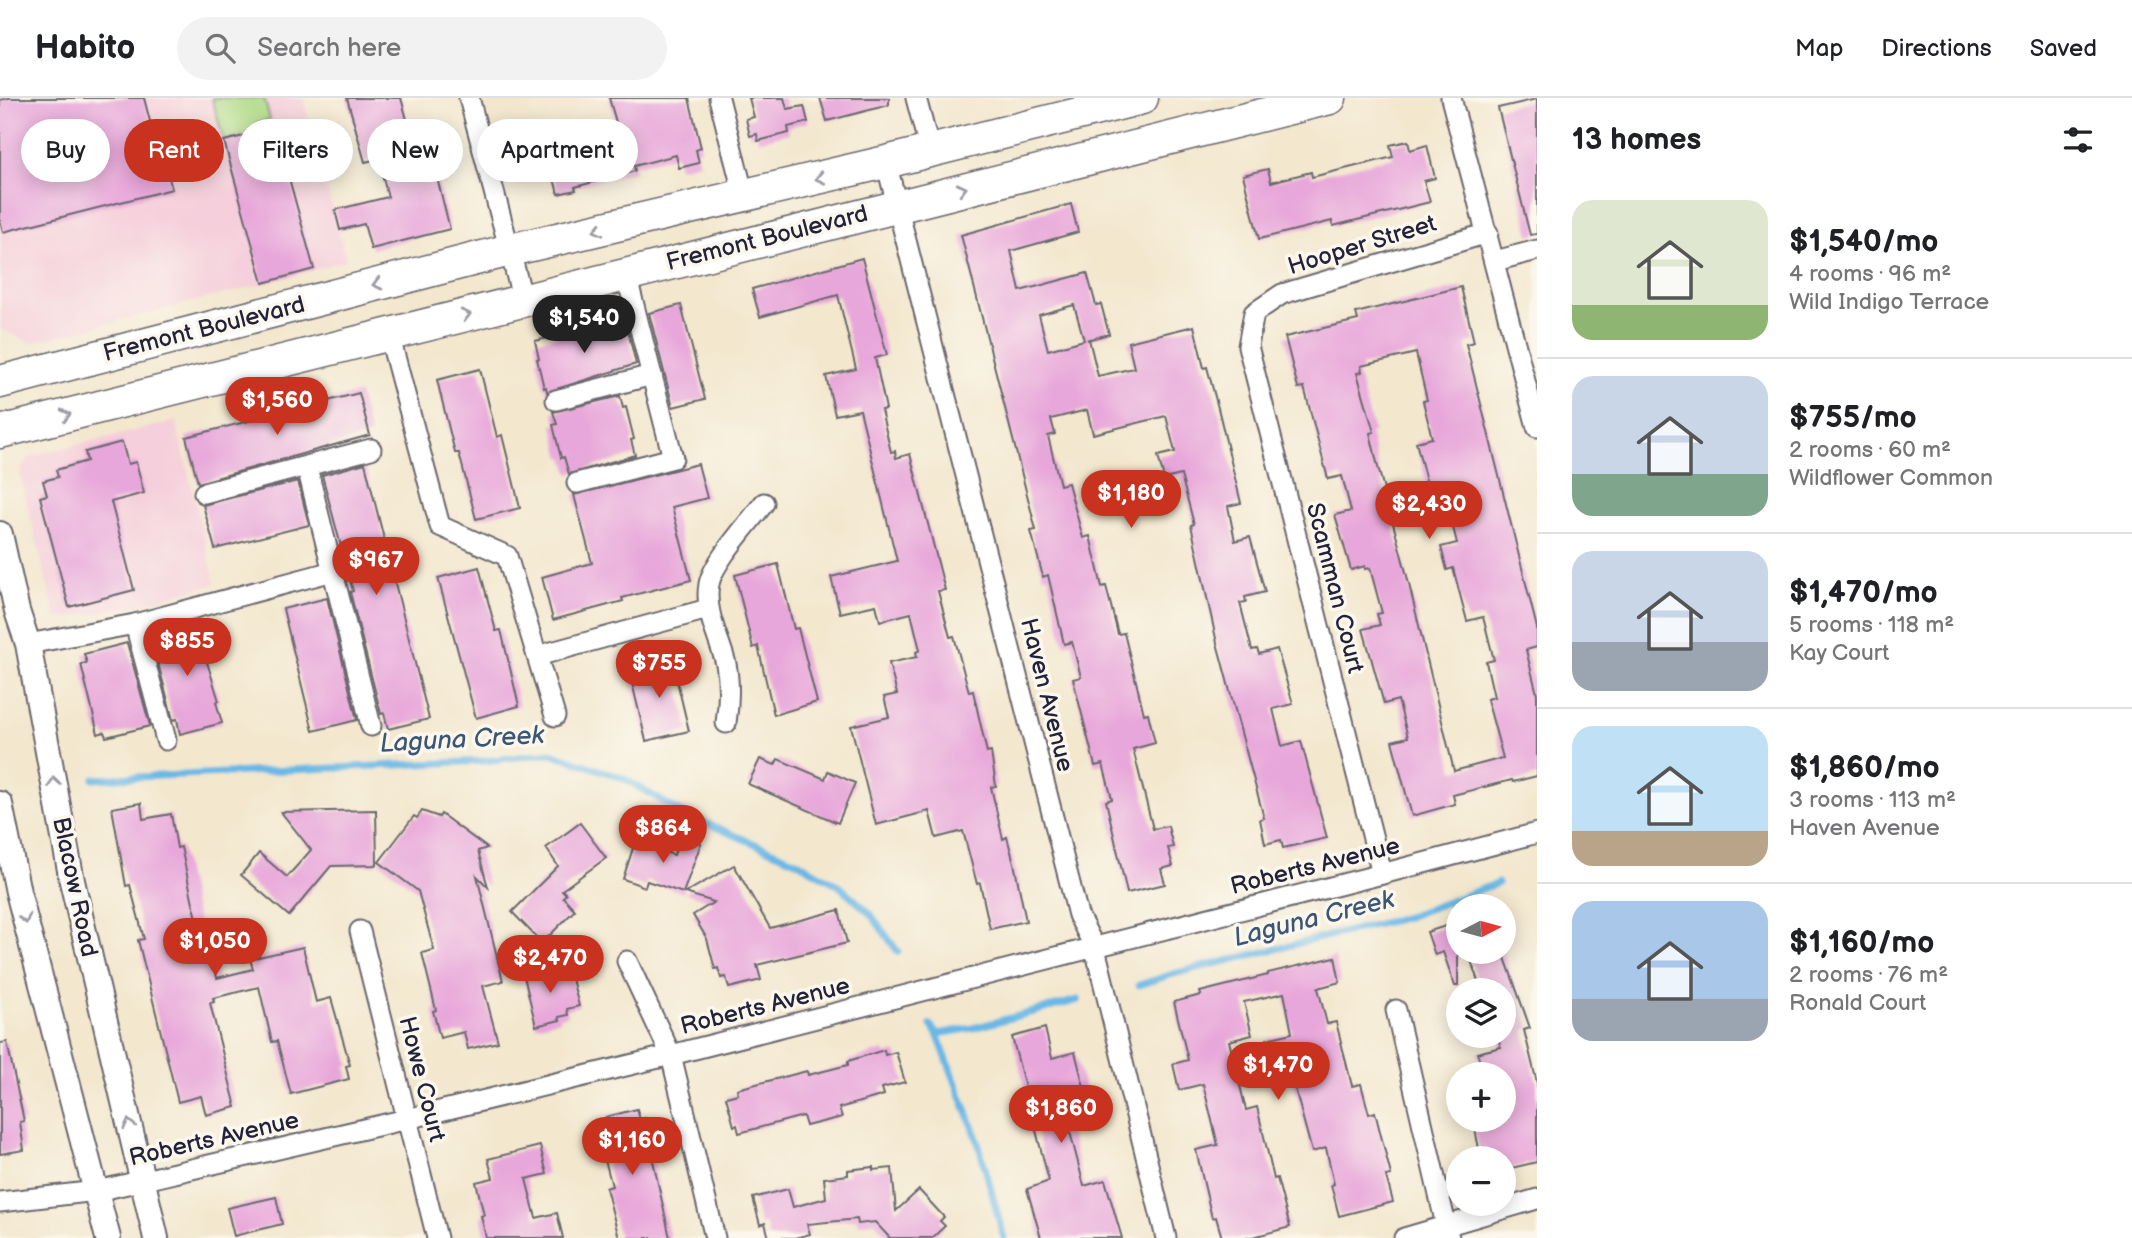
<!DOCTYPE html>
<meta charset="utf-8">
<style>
:root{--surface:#fff;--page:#f2f2f2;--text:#202124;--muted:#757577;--line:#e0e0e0;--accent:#c8321e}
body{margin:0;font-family:"Balsamiq Sans",sans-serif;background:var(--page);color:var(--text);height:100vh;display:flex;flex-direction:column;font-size:26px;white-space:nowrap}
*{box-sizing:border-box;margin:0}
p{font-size:23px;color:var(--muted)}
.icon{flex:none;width:38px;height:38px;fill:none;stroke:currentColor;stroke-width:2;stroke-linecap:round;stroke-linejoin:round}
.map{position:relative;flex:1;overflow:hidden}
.drawer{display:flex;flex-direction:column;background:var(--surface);width:595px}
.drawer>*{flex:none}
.banner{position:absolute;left:21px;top:21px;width:665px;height:63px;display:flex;gap:14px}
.needle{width:46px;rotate:84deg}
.fabs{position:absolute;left:1446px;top:796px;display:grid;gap:14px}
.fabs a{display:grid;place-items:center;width:70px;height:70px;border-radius:50%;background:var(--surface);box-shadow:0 4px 18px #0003;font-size:35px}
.price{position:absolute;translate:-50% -60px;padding:0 16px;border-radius:24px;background:var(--accent);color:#fff;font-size:23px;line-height:46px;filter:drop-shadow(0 2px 4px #0008)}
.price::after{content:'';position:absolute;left:50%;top:42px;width:21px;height:16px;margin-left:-10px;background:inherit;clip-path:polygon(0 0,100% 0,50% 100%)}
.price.selected{background:#222;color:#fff}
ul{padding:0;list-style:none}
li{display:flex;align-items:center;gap:21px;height:175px;padding:0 35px}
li+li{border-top:2px solid var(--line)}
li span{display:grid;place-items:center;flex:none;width:196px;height:140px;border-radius:21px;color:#555}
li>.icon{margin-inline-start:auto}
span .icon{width:84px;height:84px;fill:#fffc;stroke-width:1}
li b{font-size:30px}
h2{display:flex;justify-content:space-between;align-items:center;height:84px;padding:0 35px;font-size:30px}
.pill{padding:0 24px;border-radius:32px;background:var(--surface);box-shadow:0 4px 18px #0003;font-size:24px;line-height:63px}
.pill.selected{background:var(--accent);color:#fff}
header{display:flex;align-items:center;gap:42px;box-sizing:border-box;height:98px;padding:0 35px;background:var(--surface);border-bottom:2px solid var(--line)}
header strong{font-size:33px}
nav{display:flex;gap:38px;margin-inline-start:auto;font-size:24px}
.search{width:490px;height:63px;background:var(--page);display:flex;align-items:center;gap:18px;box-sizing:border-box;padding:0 24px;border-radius:38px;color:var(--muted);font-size:26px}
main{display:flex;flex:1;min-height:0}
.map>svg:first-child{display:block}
</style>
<header>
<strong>Habito</strong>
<div class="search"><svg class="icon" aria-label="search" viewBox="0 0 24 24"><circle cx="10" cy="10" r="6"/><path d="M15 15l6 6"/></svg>Search here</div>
<nav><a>Map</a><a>Directions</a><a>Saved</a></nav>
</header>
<main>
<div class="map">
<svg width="1537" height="1140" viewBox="0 0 1537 1140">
<rect width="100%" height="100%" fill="#fbf7ec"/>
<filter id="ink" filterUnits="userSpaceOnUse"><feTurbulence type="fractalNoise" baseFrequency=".0143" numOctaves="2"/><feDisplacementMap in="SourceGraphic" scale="14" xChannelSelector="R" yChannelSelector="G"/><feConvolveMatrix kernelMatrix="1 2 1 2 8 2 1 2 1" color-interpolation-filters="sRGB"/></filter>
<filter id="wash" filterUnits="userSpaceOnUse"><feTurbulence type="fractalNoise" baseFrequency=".00686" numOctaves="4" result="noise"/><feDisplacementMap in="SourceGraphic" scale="28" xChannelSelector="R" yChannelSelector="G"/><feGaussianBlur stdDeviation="1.57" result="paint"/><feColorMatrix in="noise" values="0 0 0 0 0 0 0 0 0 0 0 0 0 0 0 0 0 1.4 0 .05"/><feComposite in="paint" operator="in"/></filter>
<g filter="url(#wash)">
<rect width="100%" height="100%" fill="#f3e7ce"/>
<g fill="#f5cfdb">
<path d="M0,0H303L346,162L260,187L31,245L0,231Z"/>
<path d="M176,323L215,486L136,508L56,521L20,377L23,366L31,358Z"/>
</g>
<path fill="#adda86" stroke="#687e60" stroke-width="2" d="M212,0H264L270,21L257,25L259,34L224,43Z"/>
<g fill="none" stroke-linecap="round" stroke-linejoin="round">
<g stroke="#6bb8e5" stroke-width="7">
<path d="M94,681L484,663L551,655L623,680L684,716L796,763L838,787L870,815L898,854"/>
<path d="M1139,887L1173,876L1407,819L1498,785"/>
<path d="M931,927L937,936L977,1040L1004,1140"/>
<path d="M937,936L973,930L1078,902"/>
</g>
</g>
<g id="blocks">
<g fill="#e8a7da" fill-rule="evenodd">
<path d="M8,0H144L161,66L165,65L172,91L3,134L0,122V2Z"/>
<path d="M347,0H401L413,43L427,40L450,131L371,151L364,126L340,132L335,112L388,99L378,61L365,64Z"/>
<path d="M609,0H689L701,50L696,52L699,65L679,70L676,57L634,68L635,73L575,89L576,92L558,96L548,57L620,38Z"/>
<path d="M749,0H784L787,11L804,8L808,24L788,29L789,35L758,43L757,36L750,38L746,21L754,19Z"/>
<path d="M820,0H889V7L827,23Z"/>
<path d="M1537,1V136L1530,137L1498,10Z"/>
<path d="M276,33L314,171L263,185L224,43L259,34L260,38Z"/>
<path d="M1408,43L1410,52L1427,47L1435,80L1424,83L1430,104L1333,128L1332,123L1259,141L1243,77L1268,71L1271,84L1311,74L1312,79L1393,59L1390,47Z"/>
<path d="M1071,106L1078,134L1011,153L1020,193L1087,175L1096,207L1101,206L1109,236L1087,242L1089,241L1098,278L1134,270L1128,244L1194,228L1204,270L1207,269L1218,310L1241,405L1228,408L1235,443L1250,439L1265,494L1245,499L1246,504L1240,505L1252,552L1257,551L1259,556L1277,551L1293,606L1273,611L1282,648L1301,643L1327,740L1283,750L1281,742L1265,746L1260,721L1264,720L1217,545L1191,427L1194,426L1181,377L1164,381L1158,358L1175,354L1166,318L1093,336L1087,312L1051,321L1055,336L1048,338L1060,387L1068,385L1083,440L1090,438L1102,489L1106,488L1118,536L1124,535L1144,616L1148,615L1155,645L1133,651L1153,731L1168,728L1173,749L1168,750L1173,768L1161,771L1165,786L1127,795L1106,703L1112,701L1103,666L1095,668L1073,581L1081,579L1072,544L1064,546L1048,477L1043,479L1031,433L1036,432L961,137ZM1074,207L1084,242L1048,252L1039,217Z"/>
<path d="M862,160L887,257L875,260L886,311L881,312L891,354L895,353L896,360L910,356L945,492L938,493L950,539L954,538L969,594L973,593L987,655L991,654L996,688L991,689L1003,741L1007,739L1014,765L1026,823L990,831L980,785L977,786L963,733L936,740L929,713L876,727L851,628L889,619L884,599L897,596L889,565L917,559L916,554L920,552L911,515L880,523L876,507L840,515L831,479L897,463L860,312L835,317L826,278L856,271L838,197L760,219L752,191Z"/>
<path d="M1461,189L1474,244L1466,246L1537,530V549L1526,552L1537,596V678L1513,684L1512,682L1453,697L1455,706L1412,718L1392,643L1408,639L1398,602L1384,606L1363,531L1380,527L1377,516L1382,515L1370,470L1365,471V468L1351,472L1335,417L1351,413L1342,378L1328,381L1304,289L1298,290L1285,239L1358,222L1356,215ZM1416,255L1427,302L1423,303L1432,340L1416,344L1434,414L1448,410L1457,445L1441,449L1447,472L1453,470L1467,523L1483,519L1494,562L1486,564L1494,599L1487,601L1503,660L1454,673L1407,478L1378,369L1370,335L1374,334L1357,275L1362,274L1361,268Z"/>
<path d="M681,207L705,301L673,309L649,215Z"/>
<path d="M625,221L636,266L547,294L546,289L544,290L537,261H539L535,243Z"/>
<path d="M480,271L497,339L502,337L520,410L476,421L459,355H455L437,282Z"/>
<path d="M359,295L370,337L198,385L186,339Z"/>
<path d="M620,298L623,310L626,309L634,341L631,342L635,357L569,376L564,359L561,360L553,327L557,326L553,314Z"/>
<path d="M122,344L128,366L136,364L144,395L111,404L134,492L69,509L40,399L47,397L43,383L58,379L56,372L87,363L85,354Z"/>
<path d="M365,365L429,621L388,631L384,615L381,616L350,494L353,493L322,377Z"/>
<path d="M698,366L707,400L672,409L691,482L622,500L623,503L553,522L542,479L592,465L574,397Z"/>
<path d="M298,383L309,427L215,451L203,407Z"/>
<path d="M778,466L794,531L798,530L817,604L774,617L758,548L753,550L735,477Z"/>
<path d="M479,469L496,533L501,532L519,608L476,620L438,480Z"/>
<path d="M327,500L357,622L313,633L283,511Z"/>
<path d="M195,525L219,603L216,604L222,625L180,636L177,621L173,622L151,538L154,536Z"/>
<path d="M127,545L150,628L106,639L104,634L98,636L81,566L87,565L84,556Z"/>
<path d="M672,562L689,633L646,643L629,572Z"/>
<path d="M760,661L775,667L778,661L825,681L828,673L855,685L838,725L748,686Z"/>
<path d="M141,705L143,721L171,716L177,750L181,749L193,805L200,831L205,829L217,880L253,871L250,861L303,849L316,904L331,900L350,967L346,968L349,981L291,996L277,943L272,944L259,889L213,900L214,904L210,905L236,1009L206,1017L201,998L178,1004L138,842L144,841L130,787L126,788L112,710Z"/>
<path d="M376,712L377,767L331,768L289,818L241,777L259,755L287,779L311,752L281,714Z"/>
<path d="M422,713L439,719L441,716L487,750L478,753L488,789L477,778L503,883L483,888L498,944L468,951L464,934L440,940L433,913L436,912L422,855L434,852L418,793L379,764L414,718L417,720Z"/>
<path d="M580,725L606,760L562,792L566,796L563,799L575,812L542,845L512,814L558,768L546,750Z"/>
<path d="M680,738L701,745L683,795L647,783L645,789L623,781L635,744L674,757Z"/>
<path d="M734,767L770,830L839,812L847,845L757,867L761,882L729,890L726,879L721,880L718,870L715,871L707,841L693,817L714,804L685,795Z"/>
<path d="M1458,824V888H1455L1443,854L1435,857L1427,834Z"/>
<path d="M1468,854H1503L1530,930L1524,932L1537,985V1064L1503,1072V1060H1487L1484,1049L1479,1051L1474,1026L1489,1022H1503V976H1485L1477,955L1501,949L1497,938H1503V892H1481Z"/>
<path d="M1335,859L1340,884L1318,890L1327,926L1336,924L1352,988L1361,986L1369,1016L1375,1014L1391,1077L1386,1078L1393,1104L1339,1118L1331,1087L1334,1086L1326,1050L1312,1054L1286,957L1273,960L1267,941L1292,935L1284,895L1244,904L1252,937L1229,943L1246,1012L1257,1009L1274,1081L1277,1080L1290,1129L1249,1140H1222L1216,1119L1212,1120L1196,1052L1218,1047L1203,986L1179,992L1173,966L1188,962L1174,904L1201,897L1200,894L1268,877V875Z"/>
<path d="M553,867L557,880L571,877L579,908L567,911L568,917L559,919L560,922L536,928L523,874Z"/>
<path d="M1045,930L1052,960L1075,954L1092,1020L1068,1026L1084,1088L1105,1082L1122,1140H1041L1027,1091L1049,1083L1012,939Z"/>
<path d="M7,944L24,1023L20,1024L24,1052L0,1056V945Z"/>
<path d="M884,952L885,957L896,954L905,984L882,990L884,997L839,1010L842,1019L806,1028L803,1018L739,1035L737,1027L734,1028L726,999L738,996L737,991L807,973L808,977L848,967V963Z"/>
<path d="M637,1011L640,1022L645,1020L654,1058H652L670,1140H619L606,1090L612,1088L595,1025L607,1022L606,1019Z"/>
<path d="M540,1048L547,1076L526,1081L536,1120L557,1115L563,1140H486L481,1118L484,1117L476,1084L493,1080L488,1061Z"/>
<path d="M873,1069V1072L892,1070L896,1113L919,1092L944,1119L940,1123L945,1128L932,1140H890L875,1124L858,1126L857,1121L807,1126L810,1136L795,1140H769L765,1125L760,1127L753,1100L788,1091L793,1109L826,1100L824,1080L848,1077V1072Z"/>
<path d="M276,1099L282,1126L234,1138L227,1110Z"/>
</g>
</g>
</g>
<g filter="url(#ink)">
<use href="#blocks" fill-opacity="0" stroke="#6b676e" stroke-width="2"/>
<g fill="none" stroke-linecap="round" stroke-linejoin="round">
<defs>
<g id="minor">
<path d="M469,0L523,202"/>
<path d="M719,0L744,98"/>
<path d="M916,0L930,53"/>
<path d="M1451,0L1537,329"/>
<path d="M886,64L1078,817L1095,850L1166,1140"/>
<path d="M1495,163L1537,152"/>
<path d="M389,236L440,428L507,458L555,618"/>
<path d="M556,302L652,277"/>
<path d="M307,369L371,628"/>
<path d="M577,385L673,360L626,176"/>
<path d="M204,395L371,351"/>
<path d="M135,526L166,642"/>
<path d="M28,546L135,526L333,473"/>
<path d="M537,558L708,511"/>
<path d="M726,625C729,605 730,586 726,566C719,539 704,514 709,486C713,464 749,425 764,405"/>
<path d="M1382,776L1248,248L1254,215L1282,196L1488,135"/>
<path d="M360,833L437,1140"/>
<path d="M627,863L671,957L715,1140"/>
<path d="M1396,912L1449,1140"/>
<path d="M0,1104L97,1093L407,1021L671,957L1382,776L1537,735"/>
<path d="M1404,1140L1537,1101"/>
</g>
<g id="tertiary">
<path d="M0,436L17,513L28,546L72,783L156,1140"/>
<path d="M0,706L18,794L108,1140"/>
</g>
<g id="primary">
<path d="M0,284L510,152L886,64L1142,0"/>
<path d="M0,334L1330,0"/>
</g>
</defs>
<use href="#minor" stroke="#6b676e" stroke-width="23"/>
<use href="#tertiary" stroke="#6b676e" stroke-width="28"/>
<use href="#primary" stroke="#6b676e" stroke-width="35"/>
<use href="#minor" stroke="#fff" stroke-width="19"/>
<use href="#tertiary" stroke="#fff" stroke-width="24"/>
<use href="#primary" stroke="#fff" stroke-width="32"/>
</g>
<defs><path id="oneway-chevron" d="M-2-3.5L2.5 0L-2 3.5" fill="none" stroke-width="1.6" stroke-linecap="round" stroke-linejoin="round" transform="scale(1.75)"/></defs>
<g stroke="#9c9ca7">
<use href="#oneway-chevron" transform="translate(820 80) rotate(167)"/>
<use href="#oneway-chevron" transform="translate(962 91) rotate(-14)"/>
<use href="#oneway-chevron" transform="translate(598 132) rotate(167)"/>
<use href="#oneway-chevron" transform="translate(377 186) rotate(166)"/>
<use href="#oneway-chevron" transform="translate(466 217) rotate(-14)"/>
<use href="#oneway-chevron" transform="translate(66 317) rotate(-14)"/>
<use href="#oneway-chevron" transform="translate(54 684) rotate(-100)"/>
<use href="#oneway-chevron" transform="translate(25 821) rotate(75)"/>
<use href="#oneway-chevron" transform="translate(129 1026) rotate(-103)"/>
</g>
</g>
<g text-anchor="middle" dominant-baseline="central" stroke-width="7" stroke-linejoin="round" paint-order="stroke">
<g font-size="24" fill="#22223b" stroke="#fbf7ec">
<text transform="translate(767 140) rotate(-14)">Fremont Boulevard</text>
<text transform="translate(1362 147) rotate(-17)">Hooper Street</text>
<text transform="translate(204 231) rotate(-14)">Fremont Boulevard</text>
<text transform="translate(1335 490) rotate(76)">Scamman Court</text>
<text transform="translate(1047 597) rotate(76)">Haven Avenue</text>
<text transform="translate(1315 768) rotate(-14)">Roberts Avenue</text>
<text transform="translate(75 789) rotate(78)">Blacow Road</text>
<text transform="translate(765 908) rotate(-14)">Roberts Avenue</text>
<text transform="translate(422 981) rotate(76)">Howe Court</text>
<text transform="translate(214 1041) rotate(-13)">Roberts Avenue</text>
</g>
<g font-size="26" font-style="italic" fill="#3c5676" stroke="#fbf7ec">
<text transform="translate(462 642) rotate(-3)">Laguna Creek</text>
<text transform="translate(1314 821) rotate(-14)">Laguna Creek</text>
</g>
</g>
</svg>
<div class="fabs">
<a><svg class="needle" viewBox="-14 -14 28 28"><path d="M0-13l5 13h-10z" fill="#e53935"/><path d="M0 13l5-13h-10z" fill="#757577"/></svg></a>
<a><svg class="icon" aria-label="layers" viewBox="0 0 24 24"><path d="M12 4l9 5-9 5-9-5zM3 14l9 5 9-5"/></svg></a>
<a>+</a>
<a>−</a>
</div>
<b class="price selected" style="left:584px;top:257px">$1,540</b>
<b class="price" style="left:277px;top:339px">$1,560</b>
<b class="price" style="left:1131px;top:432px">$1,180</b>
<b class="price" style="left:1429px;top:443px">$2,430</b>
<b class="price" style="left:376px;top:499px">$967</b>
<b class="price" style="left:187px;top:580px">$855</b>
<b class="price" style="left:659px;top:602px">$755</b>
<b class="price" style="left:663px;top:767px">$864</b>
<b class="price" style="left:215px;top:880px">$1,050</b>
<b class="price" style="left:550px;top:897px">$2,470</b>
<b class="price" style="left:1278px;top:1004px">$1,470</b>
<b class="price" style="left:1061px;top:1047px">$1,860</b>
<b class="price" style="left:632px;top:1079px">$1,160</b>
<div class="banner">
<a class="pill">Buy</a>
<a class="pill selected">Rent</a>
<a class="pill">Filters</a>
<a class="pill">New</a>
<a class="pill">Apartment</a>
</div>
</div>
<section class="drawer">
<h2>13 homes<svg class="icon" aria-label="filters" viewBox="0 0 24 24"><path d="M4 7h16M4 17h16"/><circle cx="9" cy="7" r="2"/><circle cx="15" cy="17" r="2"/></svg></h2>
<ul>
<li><span style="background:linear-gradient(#dfe7d0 75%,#8fb573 0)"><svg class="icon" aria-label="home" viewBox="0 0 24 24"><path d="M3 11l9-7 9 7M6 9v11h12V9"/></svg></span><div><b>$1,540/mo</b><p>4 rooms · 96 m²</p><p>Wild Indigo Terrace</p></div></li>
<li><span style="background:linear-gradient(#c9d6e8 70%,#7fa58c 0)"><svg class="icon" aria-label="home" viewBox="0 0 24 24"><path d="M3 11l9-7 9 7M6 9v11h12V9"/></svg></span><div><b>$755/mo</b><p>2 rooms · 60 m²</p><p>Wildflower Common</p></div></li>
<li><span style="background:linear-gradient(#c9d6e8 65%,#9aa5b1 0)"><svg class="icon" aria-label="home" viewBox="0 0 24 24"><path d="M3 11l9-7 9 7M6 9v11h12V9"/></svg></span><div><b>$1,470/mo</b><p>5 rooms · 118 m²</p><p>Kay Court</p></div></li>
<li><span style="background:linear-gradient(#bfe0f5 75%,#b9a48a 0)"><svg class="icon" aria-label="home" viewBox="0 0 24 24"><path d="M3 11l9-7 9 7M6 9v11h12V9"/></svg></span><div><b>$1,860/mo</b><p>3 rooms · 113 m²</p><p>Haven Avenue</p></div></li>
<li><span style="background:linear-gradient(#a9c7e8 70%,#9aa5b1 0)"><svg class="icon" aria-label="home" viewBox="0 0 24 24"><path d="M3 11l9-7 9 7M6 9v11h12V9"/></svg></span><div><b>$1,160/mo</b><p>2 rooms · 76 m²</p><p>Ronald Court</p></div></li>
</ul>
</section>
</main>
